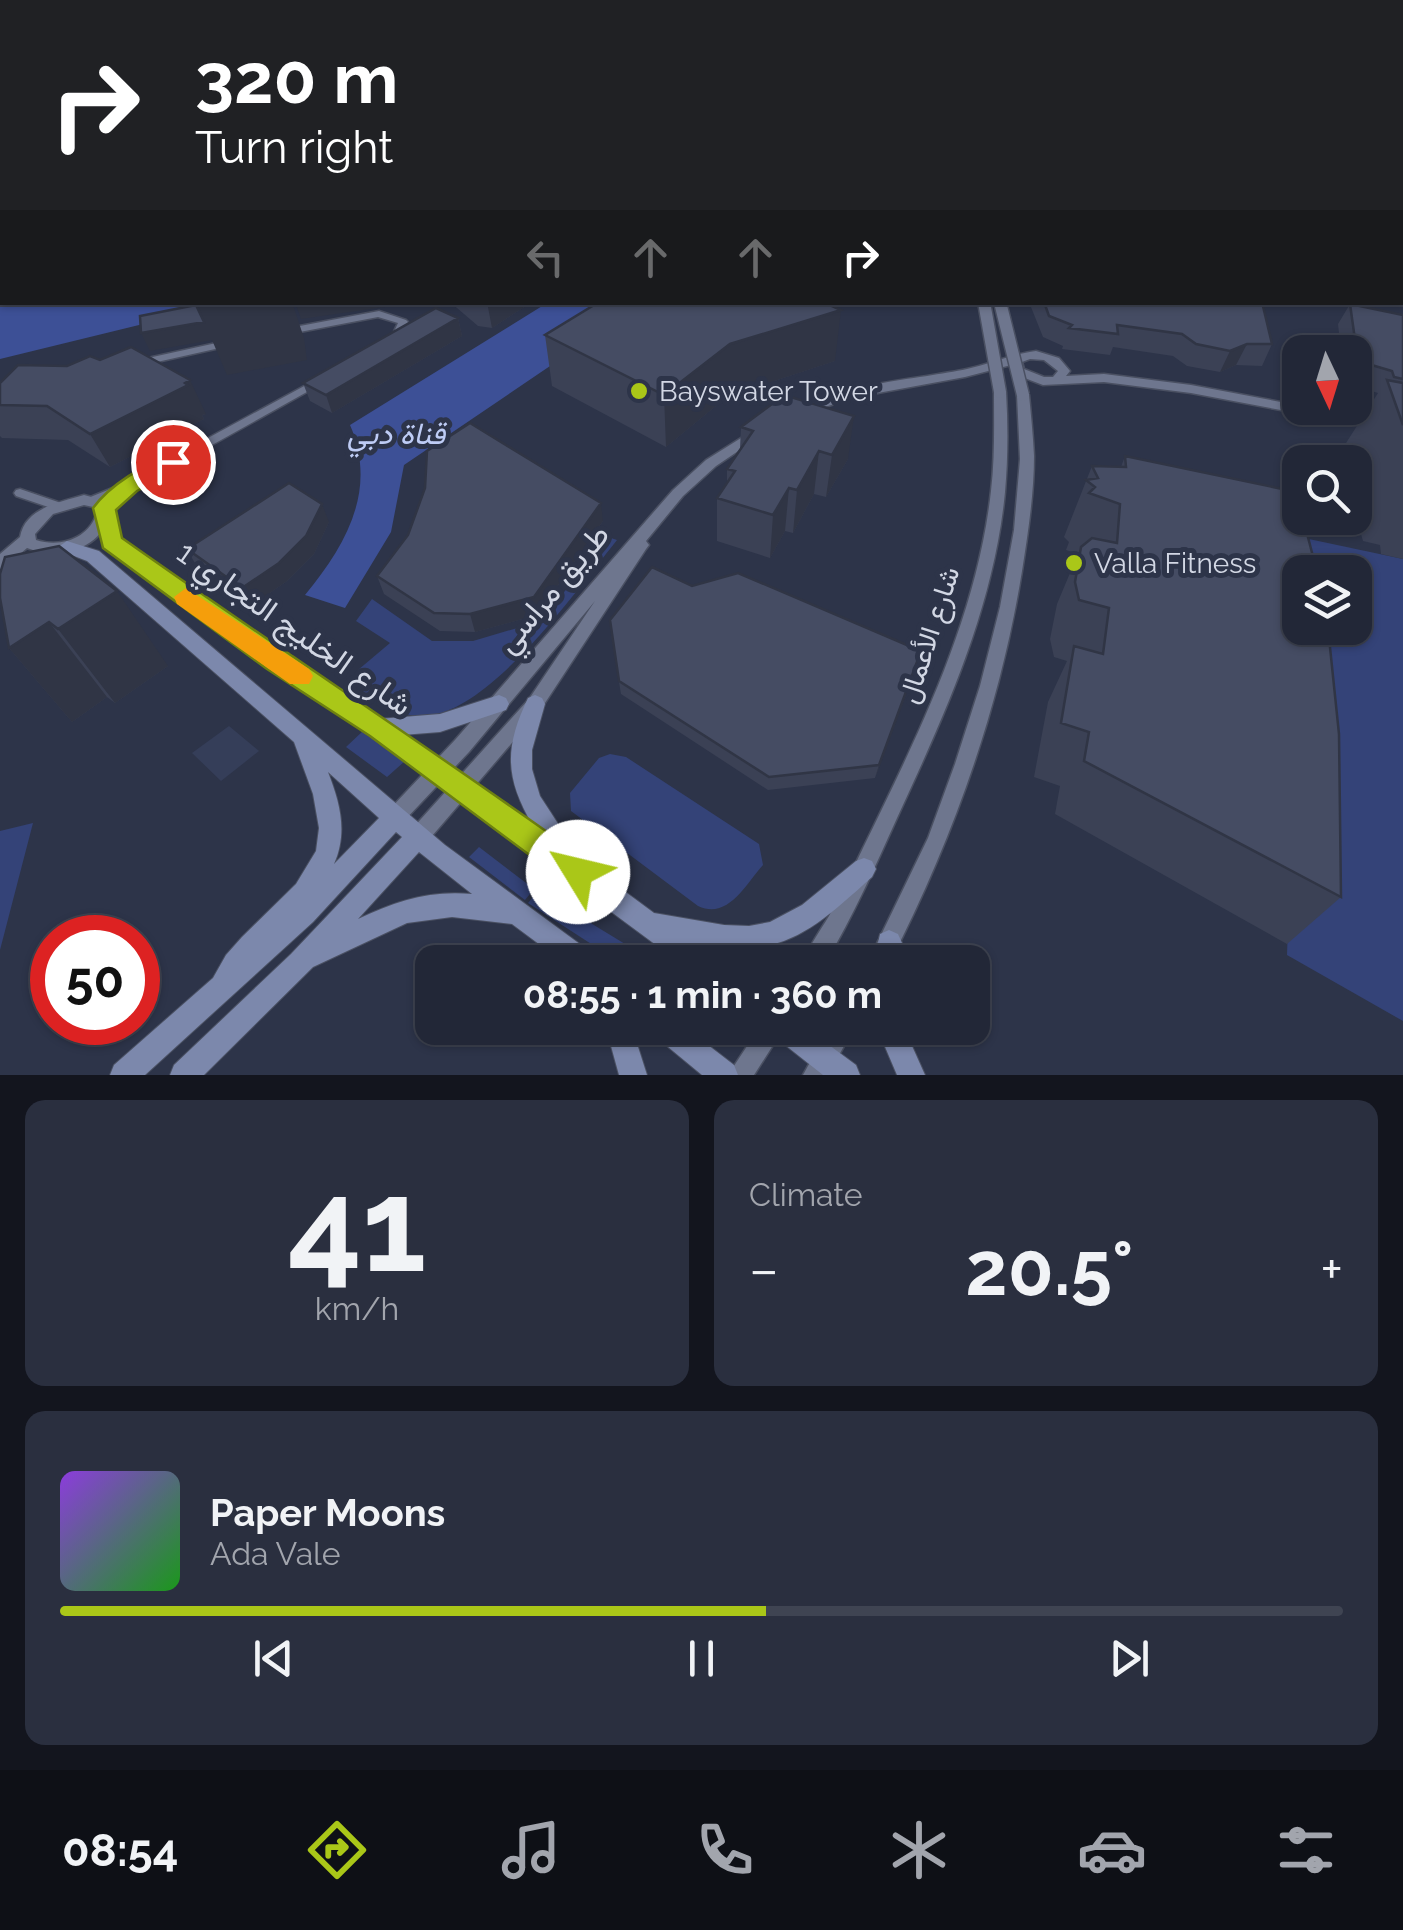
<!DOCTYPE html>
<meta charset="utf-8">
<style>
:root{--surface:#222737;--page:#2a2f3f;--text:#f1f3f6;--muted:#a2a5ad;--line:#3f4452;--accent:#aac718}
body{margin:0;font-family:Raleway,Vazirmatn,sans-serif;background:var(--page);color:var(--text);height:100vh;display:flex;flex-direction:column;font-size:38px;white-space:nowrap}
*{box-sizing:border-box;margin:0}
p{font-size:32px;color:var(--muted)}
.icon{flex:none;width:55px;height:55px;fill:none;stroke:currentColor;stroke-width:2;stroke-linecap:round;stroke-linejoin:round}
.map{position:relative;height:1075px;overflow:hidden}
.panel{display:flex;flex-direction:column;gap:25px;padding:25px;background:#13151e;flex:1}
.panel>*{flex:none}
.banner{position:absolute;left:0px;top:0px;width:1405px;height:305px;box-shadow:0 2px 8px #0004,0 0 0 2px var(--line);background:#202124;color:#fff;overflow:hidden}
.needle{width:65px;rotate:176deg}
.fabs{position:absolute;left:1282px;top:335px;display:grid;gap:20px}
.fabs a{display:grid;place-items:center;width:90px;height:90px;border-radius:20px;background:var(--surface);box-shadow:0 2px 8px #0004,0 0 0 2px var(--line);font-size:50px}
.speed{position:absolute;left:30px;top:915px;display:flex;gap:20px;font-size:50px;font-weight:700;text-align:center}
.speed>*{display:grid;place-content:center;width:130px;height:130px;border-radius:50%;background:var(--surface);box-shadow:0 2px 8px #0004,0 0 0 2px var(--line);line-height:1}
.speed .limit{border:15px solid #d22;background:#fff;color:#111}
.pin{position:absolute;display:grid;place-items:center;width:85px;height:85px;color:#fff;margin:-42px;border:5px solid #fff;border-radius:50%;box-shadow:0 2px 10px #0007}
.me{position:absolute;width:110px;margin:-55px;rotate:306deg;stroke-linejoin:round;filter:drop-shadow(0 0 8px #0008)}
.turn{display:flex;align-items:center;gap:35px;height:210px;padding:0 30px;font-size:45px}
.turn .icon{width:130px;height:130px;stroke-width:2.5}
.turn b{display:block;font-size:70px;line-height:85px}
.lanes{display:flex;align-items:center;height:95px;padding:0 30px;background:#0003;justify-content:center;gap:50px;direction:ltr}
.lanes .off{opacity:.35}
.big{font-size:75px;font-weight:700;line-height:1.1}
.panel .card{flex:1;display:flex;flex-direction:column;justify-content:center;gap:15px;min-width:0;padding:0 35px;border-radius:20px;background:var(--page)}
.panel .dial{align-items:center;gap:0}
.dial b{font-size:130px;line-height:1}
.song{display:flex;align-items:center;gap:30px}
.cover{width:120px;height:120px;border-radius:15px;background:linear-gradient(135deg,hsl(270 70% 55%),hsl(120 70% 35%))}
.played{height:10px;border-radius:5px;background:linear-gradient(90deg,var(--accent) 55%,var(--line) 55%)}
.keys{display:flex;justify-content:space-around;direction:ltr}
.heat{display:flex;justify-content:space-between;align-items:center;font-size:55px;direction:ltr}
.panel .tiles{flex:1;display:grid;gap:25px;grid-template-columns:1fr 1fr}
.card:last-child{grid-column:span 2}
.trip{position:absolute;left:415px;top:945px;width:575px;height:100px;border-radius:20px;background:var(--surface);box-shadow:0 2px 8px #0004,0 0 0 2px var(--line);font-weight:700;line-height:100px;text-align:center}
.dock{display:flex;height:160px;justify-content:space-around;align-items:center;background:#0e1016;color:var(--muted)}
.dock .icon{width:70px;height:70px}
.dock .selected{color:var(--accent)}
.dock b{font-size:45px;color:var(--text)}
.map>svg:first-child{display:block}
.built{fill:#353e59}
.green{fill:#344378;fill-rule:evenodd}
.water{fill:#3d5096}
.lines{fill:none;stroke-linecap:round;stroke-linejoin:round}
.minor-casing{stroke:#4a5062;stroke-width:3}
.tertiary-casing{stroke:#4a5062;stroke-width:3}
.secondary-casing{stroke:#4a5062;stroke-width:2}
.primary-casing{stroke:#4a5062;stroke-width:22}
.minor{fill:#6e768e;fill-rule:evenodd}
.tertiary{fill:#6e768e;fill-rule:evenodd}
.secondary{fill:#7c88ac;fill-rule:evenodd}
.primary{stroke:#8b9bca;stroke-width:20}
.tertiary-bridge-casing{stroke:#4a5062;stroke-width:15;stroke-linecap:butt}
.tertiary-bridge{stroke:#6e768e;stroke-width:12}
.wall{fill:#3b4155}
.shaded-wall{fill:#303545}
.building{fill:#454c63;stroke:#303545;stroke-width:2.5}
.route{fill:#aac718;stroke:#6e8110;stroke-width:2.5}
.slow{fill:#f59e0b}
.poi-dot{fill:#aac718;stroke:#2d3449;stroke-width:4}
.labels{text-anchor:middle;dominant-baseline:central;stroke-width:10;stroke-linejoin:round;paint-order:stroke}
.poi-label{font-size:28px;fill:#d2d7e4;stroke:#2d3449;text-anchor:start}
.street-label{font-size:28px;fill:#d2d7e4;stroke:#2d3449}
.water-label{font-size:30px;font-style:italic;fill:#beccf5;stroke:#2d3449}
.near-street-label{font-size:32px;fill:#d2d7e4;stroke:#2d3449}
</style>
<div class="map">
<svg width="1403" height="1075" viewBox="0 0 1403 1075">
<rect width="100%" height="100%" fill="#2d3449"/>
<path class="built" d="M229 726 259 751 221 781 192 753Z"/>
<path class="green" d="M1257 528 1403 559V1021L1287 955 1291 837ZM1300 572H1355V628H1300Z
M608 537 617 540C577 590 495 705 432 715 407 719 386 709 365 697L358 670 390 643 356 621 372 599 432 641H473L541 621Z
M364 730 405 761 387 777 346 747Z
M610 754 626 757 759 844 763 865C745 885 728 920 698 906L571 811 570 793 599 758Z
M33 823 0 950V831Z
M479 847 534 889 525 900 469 857Z
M538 891 630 947 619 962 528 903Z"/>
<path class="water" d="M0 182 2 302 229 303 0 359Z
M547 303H643L404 465 391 532 345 608 305 595C346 545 378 490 350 425Z"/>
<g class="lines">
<defs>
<path id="minor" d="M379 311 406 320 408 322 400 338 397 339 392 336 398 323 378 317 284 335 279 332 284 329Z
M230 340 233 341V345L148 364 143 361 148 358Z
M319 378 324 381 323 383 133 489 92 505 86 501 88 498 125 483Z
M20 489 61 503 63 506 57 510 16 496 14 493 16 490Z"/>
<path id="tertiary" d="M1402 201H1403V207H1402Z
M1402 222H1403V228H1402Z
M1036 351 1059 358 1070 371 1066 376 1104 374 1191 385 1403 425V433L1191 393 1104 382 1043 385 1014 374 1011 365 965 377 856 397 800 415 794 411C830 385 921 379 967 369 990 364 1012 354 1036 351ZM1030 359 1044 360 1058 371 1053 377H1044L1024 369 1022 362Z
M1000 388 1006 392C1008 425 1008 458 1005 492 994 607 945 714 897 818 875 867 853 916 826 962H803C809 946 820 931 829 916 841 894 852 871 863 848 918 735 977 618 991 491 995 458 994 425 994 392Z
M1023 391 1029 395C1031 415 1033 436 1034 456 1034 494 1028 533 1022 571 1000 707 953 839 890 962H868L928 838 955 764 980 686 1000 607 1014 530 1020 459 1017 395Z
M757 428 762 429 764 432 762 435 716 466 683 496 646 541 649 545 646 549 541 709 426 843 419 845 412 843 409 836 412 829 529 699 595 601 469 752 403 822 396 825 389 822 386 816 389 810 455 740 673 490 706 460Z
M84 495 103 500 112 511C102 548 61 562 27 548L5 567 0 569V554L20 537C25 508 60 502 84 495ZM84 505 93 507 97 512C90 538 61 548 36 540L35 534 53 514Z
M759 1028H784L754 1075H728Z
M829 1028H854L828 1075H803Z"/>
<path id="secondary" d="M1402 215H1403V221H1402Z
M104 515 110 517 124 544 378 719 440 714 499 695 506 698 509 704 506 710 440 732 402 735 533 826C505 778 504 748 528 698L535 695 542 698 545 704 532 750V769L540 796 581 859 654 913 724 925 749 926 770 922 802 905 856 861 864 858 872 861 876 869 872 877C813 930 783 959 699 946L708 953 712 962H679L475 811 111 552 95 521Z
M67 541 99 551 445 845 592 953 596 962H563L512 924 452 917 407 923 313 967 204 1075H170L174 1065 291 954 402 837 396 832 313 922 145 1075H110L114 1065 213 978 226 955 242 937 296 884 316 851 319 828 313 794 294 742 87 561 61 551 58 547ZM328 772 379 818 334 864C348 832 340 803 328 772ZM419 852 472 894C430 890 396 901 358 919Z
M889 930 898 934 902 943 900 962H874L880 934Z
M606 1028H632L647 1075H619Z
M652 1028H686L734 1065 738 1075H702L656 1037Z
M771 1028H806L856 1065 860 1075H823L775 1037Z
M877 1028H904L925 1075H897Z"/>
<path id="primary" d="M150 2 171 0
M178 2 200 0"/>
</defs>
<use href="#minor" class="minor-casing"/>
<use href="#tertiary" class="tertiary-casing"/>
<use href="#secondary" class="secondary-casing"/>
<use href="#primary" class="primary-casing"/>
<use href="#minor" class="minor"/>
<use href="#tertiary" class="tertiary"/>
<use href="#secondary" class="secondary"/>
<use href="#primary" class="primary"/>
<defs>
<path id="tertiary-bridge" d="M984 302 1000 392
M1000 302 1023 395"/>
</defs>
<use href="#tertiary-bridge" class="tertiary-bridge-casing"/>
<use href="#tertiary-bridge" class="tertiary-bridge"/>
</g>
<path class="wall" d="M450 302H532L492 328 478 326Z
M1029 302H1262L1272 344 1262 366 1236 365 1220 372 1187 366 1173 356 1113 347 1110 355 1062 349 1063 346 1043 337Z
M1350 304 1403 315V559L1381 554 1380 545 1363 541 1355 513V462H1342L1339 454 1378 393 1355 386V352H1341L1338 324Z
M458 318 462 336 332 413 310 401 303 383Z
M545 335 835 361 728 396 666 447 552 386Z
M0 383 206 414 202 415 204 419 110 467 68 440 2 438 0 436Z
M741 427 848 459 826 497 814 494 793 533 785 531 770 558 717 541V498L727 484V469L740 449Z
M1125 456 1341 897 1287 944 1055 814 1060 786 1034 777 1048 702 1067 661 1054 657 1050 639 1057 604 1078 554 1066 550 1069 542 1064 537 1092 466 1121 467Z
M603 521 537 615 475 632 440 631 384 594 377 576Z
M329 522 314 554 287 581 251 606 197 567 187 549Z
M692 586 917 665 875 778 768 790 621 694 611 634Z
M0 598 168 666 115 703 107 697 72 722 9 648Z"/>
<path class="shaded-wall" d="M130 0H155L156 2H127Z
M255 0H281V2H256Z
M0 6H2V57L0 53Z
M0 158H2V174H0Z
M200 302H292L304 338 307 360 227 375 212 340 150 351 141 333 204 322 196 303Z
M295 302H412V303L301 319Z
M487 302H532L492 328Z
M841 310 835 361 728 396 666 447 664 395 730 344Z
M458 318 462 336 332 413 326 395Z
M1247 344 1236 365 1220 372 1230 351Z
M190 380 206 414 202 415 204 419 110 467 90 434Z
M854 416 848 459 826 497 832 455Z
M819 451 814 494 793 533 797 490Z
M789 488 785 531 770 558 773 515Z
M601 503 603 521 537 615 475 632 470 614Z
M322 504 329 522 314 554 287 581 251 606 242 588Z
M117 591 168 666 115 703 58 629Z
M49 622 107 697 72 722 9 648Z
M921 651 917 665 875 778 879 765Z"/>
<path class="building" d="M0 0H15L21 1 2 2V6H0Z
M82 0H130L127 2H78Z
M2 133V158H0V134Z
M599 302H823L841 310 730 344 664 395 545 335Z
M1044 302H1262L1272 344H1247L1230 351 1196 344 1182 334 1117 325 1118 334 1069 328 1072 325 1049 316Z
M1350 304 1403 315V379L1394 377 1392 371 1358 361Z
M196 305 204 322 141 333 140 316Z
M436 308 458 318 326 395 303 383Z
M131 347 190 380 185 383 188 385 90 434 47 406 0 405V383L18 365 67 366 90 356 100 360Z
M1387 380 1403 383V425Z
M784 395 854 416 832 455 819 451 797 490 789 488 773 515 717 498 735 471 727 469 753 431 741 427Z
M470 423 601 503 534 597 470 614 434 613 377 576 408 535 425 488 427 451Z
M1125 456 1297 492 1300 504V518H1303L1317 572H1300V628H1328L1339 734 1341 897 1084 761 1089 732 1061 723 1074 646 1103 654 1109 608 1079 600 1075 582 1081 547 1092 538 1117 543 1120 504 1089 493 1095 487 1086 480 1098 478 1092 466 1126 467Z
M289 483 322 504 306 536 279 563 242 588 187 549Z
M59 546 117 591 58 629 49 622 9 648 0 598V574L5 557Z
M652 567 692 586 738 573 921 651 879 765 769 777 619 681 610 620Z"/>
<path class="route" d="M173 455 184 462 181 467 137 491 116 510 122 538C277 648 435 751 588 861L593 872 588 883 578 887 567 883 370 736 267 669 103 548 93 508C110 485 145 463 173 455Z"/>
<path class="slow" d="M186 588 309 669 313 676 309 684H290L177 604 174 597Z"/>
<g class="poi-dot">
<circle cx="639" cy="391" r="10"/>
<circle cx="1074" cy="563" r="10"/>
</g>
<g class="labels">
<g class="poi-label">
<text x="659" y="391">Bayswater Tower</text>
<text x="1094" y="563">Valla Fitness</text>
</g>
<g class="street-label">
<text transform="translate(929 635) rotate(-72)">شارع الأعمال</text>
</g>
<g class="water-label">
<text x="396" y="433">قناة دبي</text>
</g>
<g class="near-street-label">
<text transform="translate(552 588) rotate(-50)">طريق مراسي</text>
<text transform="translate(295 628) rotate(35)">شارع الخليج التجاري 1</text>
</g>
</g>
</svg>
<div class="fabs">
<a><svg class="needle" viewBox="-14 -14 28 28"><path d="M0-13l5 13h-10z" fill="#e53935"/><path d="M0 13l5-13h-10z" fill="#a2a5ad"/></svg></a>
<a><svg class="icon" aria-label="search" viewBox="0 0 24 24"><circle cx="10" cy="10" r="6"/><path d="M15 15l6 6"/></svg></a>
<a><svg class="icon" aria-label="layers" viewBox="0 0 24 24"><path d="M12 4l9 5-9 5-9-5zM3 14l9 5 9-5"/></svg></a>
</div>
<div class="speed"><div class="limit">50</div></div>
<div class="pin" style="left:173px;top:462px;background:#d93025"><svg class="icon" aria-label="arrive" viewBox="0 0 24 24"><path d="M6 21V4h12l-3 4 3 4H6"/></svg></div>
<svg class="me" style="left:578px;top:872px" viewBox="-20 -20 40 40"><circle r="19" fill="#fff"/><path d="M0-13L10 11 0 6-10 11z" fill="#aac718"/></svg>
<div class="trip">08:55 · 1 min · 360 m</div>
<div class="banner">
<div class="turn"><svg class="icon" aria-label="right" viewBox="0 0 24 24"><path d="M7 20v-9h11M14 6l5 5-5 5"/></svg><div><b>320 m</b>Turn right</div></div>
<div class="lanes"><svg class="icon off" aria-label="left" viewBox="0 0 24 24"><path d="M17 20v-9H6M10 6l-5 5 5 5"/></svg><svg class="icon off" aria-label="ahead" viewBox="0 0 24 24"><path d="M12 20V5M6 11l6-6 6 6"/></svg><svg class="icon off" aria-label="ahead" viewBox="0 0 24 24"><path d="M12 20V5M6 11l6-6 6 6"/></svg><svg class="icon" aria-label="right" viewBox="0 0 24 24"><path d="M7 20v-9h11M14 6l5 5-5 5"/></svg></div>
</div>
</div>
<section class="panel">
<div class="tiles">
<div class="card dial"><b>41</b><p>km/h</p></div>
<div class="card"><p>Climate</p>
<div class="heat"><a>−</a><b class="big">20.5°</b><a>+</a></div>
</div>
<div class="card">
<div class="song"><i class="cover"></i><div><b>Paper Moons</b><p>Ada Vale</p></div></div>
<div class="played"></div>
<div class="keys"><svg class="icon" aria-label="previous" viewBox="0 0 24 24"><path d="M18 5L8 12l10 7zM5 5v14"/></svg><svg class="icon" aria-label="pause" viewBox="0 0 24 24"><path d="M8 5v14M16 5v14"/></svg><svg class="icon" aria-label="next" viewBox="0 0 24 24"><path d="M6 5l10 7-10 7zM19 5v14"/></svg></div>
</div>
</div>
</section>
<nav class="dock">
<b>08:54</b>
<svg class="icon selected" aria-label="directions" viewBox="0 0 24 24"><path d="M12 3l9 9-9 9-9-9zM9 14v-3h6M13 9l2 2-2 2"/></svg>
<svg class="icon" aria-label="music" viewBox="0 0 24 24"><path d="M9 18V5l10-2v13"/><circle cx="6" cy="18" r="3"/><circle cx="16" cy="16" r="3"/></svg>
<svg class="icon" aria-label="phone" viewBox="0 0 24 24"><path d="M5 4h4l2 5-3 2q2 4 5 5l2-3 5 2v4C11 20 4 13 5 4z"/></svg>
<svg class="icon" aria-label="climate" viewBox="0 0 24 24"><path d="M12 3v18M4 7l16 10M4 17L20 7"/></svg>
<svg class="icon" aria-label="car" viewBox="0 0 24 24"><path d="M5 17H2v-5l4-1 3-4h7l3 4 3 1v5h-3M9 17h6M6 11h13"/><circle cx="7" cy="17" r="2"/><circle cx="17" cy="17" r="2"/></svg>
<svg class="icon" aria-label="filters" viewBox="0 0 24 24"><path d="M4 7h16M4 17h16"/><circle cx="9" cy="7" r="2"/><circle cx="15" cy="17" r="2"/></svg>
</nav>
